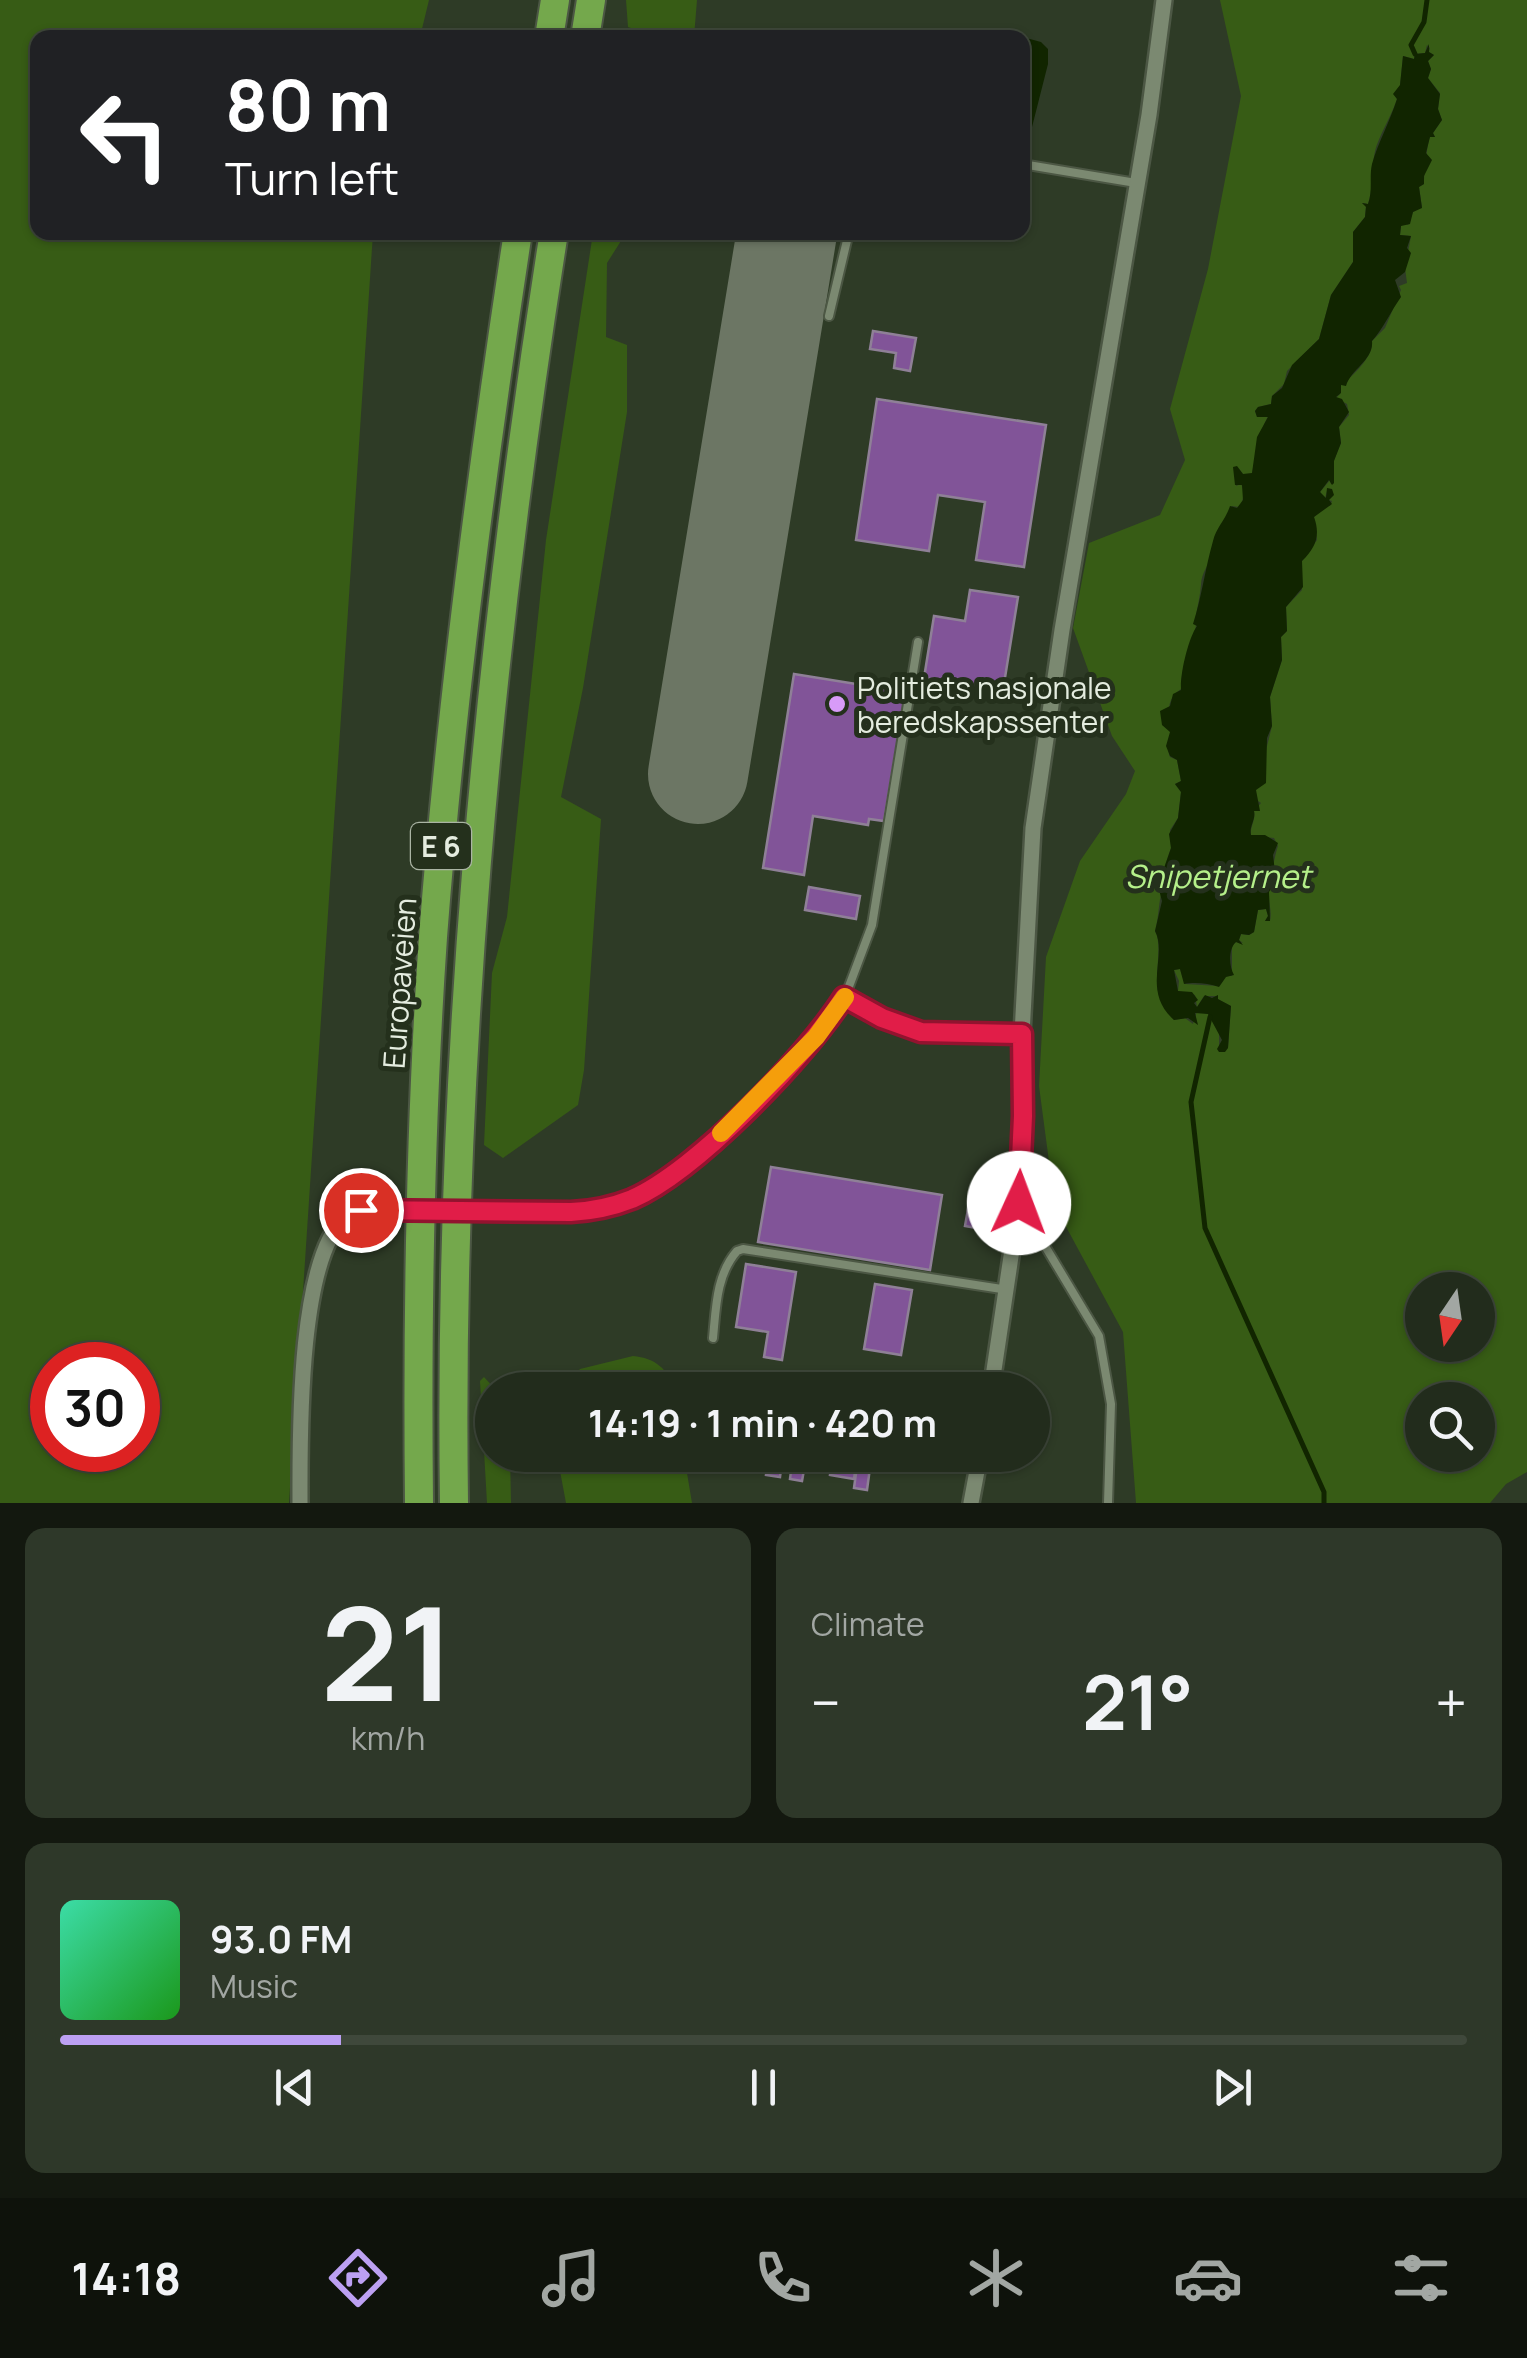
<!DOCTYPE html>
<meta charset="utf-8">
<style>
:root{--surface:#222c1c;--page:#2e3829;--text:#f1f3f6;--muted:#a2a7a3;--line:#3f483b;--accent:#bca0f2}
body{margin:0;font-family:Manrope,sans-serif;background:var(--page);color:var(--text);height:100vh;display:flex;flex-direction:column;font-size:38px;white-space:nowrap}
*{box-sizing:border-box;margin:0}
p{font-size:32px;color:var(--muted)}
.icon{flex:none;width:55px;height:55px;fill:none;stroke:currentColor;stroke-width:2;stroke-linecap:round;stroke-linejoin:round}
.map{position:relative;height:1503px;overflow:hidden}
.sheet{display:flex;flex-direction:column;gap:25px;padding:25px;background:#13180f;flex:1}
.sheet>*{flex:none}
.hud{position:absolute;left:30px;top:30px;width:1000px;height:210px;border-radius:20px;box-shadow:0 2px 8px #0004,0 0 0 2px var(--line);background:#202124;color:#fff;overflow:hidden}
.needle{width:65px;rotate:193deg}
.fabs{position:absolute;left:1405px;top:1272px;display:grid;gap:20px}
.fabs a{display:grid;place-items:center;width:90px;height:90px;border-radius:50%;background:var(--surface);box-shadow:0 2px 8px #0004,0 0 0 2px var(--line);font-size:50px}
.speed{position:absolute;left:30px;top:1342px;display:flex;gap:20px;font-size:50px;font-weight:700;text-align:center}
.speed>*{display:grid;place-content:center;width:130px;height:130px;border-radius:50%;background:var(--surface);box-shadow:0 2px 8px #0004,0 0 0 2px var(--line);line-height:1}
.speed .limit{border:15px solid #d22;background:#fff;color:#111}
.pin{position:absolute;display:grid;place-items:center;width:85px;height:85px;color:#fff;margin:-42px;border:5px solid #fff;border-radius:50%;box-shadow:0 2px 10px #0007}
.me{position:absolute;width:110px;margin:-55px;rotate:2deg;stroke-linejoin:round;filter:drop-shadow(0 0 8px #0008)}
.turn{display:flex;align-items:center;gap:35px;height:210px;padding:0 30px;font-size:45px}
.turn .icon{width:130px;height:130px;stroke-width:2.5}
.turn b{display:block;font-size:70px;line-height:85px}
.big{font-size:75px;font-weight:700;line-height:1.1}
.sheet .tile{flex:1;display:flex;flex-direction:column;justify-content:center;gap:15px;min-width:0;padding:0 35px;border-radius:20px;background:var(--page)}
.sheet .dial{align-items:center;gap:0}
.dial b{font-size:130px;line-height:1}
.song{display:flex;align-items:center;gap:30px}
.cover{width:120px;height:120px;border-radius:15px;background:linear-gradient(135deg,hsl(160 70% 55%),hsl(120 70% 35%))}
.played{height:10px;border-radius:5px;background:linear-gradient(90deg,var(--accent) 20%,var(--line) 20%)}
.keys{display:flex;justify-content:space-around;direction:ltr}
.heat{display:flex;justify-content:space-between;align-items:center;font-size:55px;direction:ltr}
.sheet .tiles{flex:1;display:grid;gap:25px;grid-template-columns:1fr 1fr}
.tile:last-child{grid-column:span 2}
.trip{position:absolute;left:475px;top:1372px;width:575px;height:100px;border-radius:50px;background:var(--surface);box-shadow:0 2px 8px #0004,0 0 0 2px var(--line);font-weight:700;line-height:100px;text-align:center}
.tabs{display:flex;height:160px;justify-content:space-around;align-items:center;background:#0e120b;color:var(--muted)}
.tabs .icon{width:70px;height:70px}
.tabs .active{color:var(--accent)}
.tabs b{font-size:45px;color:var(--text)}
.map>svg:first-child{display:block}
.green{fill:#375c15;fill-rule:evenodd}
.water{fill:#112500}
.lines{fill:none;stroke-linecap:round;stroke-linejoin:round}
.stream{stroke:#112500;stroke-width:5}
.runway{stroke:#6c7664;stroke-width:100}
.building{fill:#815498;stroke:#8f8097;stroke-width:2.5}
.service-casing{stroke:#4c5744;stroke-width:12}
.minor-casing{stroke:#4c5744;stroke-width:20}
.motorway-casing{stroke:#4c5744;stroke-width:32}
.service{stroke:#7b8971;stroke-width:8}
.minor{stroke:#7b8971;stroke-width:15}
.motorway{stroke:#74a84c;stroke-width:28}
.minor-bridge-casing{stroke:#4c5744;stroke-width:20;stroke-linecap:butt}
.minor-bridge{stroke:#7b8971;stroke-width:15}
.route-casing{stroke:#92132f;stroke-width:25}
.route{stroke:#e11d48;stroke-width:18}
.slow{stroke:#f59e0b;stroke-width:18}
.poi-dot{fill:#d89bf8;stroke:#24301c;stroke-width:4}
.labels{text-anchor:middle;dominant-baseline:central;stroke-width:10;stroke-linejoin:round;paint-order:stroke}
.shield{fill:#24301c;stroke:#aab4a4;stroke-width:2.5}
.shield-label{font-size:28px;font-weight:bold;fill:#e4ecdf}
.poi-label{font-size:30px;fill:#e4ecdf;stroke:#24301c;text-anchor:start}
.street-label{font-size:30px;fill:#e4ecdf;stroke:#24301c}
.water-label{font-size:32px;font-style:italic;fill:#b5f08a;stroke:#24301c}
</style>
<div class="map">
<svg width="1527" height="1503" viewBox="0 0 1527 1503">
<rect width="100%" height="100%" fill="#2e3b26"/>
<path class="green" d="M0 0H429L420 37 38 38V232L373 233 289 1503H0ZM52 1365H138V1450H52Z
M626 0H697L694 37H656L628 27Z
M1220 0H1527V1472L1506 1484 1490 1503H1136L1123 1332 1064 1223 1053 1192 1039 1086 1046 957 1080 861 1126 794 1135 771 1112 736 1073 628 1089 543 1160 515 1185 460 1170 409 1208 269 1241 96ZM1427 45 1430 48 1429 52 1434 55 1428 61 1431 69 1428 78 1440 93 1438 109 1442 120 1433 133 1435 137H1430C1427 143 1424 176 1424 184L1419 187 1422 207 1413 212 1408 225 1405 223 1401 226 1400 235 1411 236 1405 268 1407 283 1399 286 1401 290 1385 328 1372 341C1373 357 1354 375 1341 385L1340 394 1336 398 1347 404 1349 415 1339 427 1341 443 1334 460V483L1331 484 1330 480 1320 492 1325 498 1328 488 1329 500 1332 501 1330 506 1327 505 1314 517 1317 540 1302 561V590L1286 607 1287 631 1281 637 1282 660 1270 697 1272 726 1256 790 1255 799 1261 803 1254 811C1256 820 1250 826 1251 835L1274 838 1278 846C1276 850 1268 890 1269 896 1269 905 1272 912 1270 921H1265L1268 916 1266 909 1258 910 1254 932 1249 935 1241 934 1239 940 1243 943 1236 942 1232 945V976H1226L1219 986 1185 984 1180 969 1174 970 1179 981 1178 991 1195 995 1197 1007 1204 996H1218L1217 999 1231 1006 1228 1048 1219 1052V1030L1208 1014 1197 1011 1193 1024 1185 1018 1174 1020C1169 1011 1161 1001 1158 991 1154 975 1163 945 1155 931 1160 913 1158 894 1166 880L1163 871 1171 848 1170 830 1178 818 1181 792 1175 784 1181 781 1177 760 1170 757C1166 747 1171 743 1170 732 1169 712 1165 700 1181 689 1182 663 1188 653 1195 630 1197 625 1195 620 1196 615 1198 604 1200 596 1201 585 1201 573 1209 565 1211 556 1216 534 1221 525 1232 506L1239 507C1244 501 1245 491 1241 484L1236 486 1239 469 1243 474H1252C1256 453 1258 436 1268 416L1257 417 1255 411 1258 407 1271 404 1272 396 1284 384 1287 371 1319 339 1331 295 1353 262V232L1365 217 1366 206 1362 203 1368 204C1375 184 1370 160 1378 142 1384 127 1392 114 1397 99L1394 94 1400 86 1403 56 1414 59 1415 54 1425 53ZM1422 1290H1478V1345H1422ZM1422 1400H1478V1455H1422Z
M593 233H626L607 263 606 337 627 345V412L583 688 561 797 601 819 584 1070 578 1105 503 1158 484 1145 492 973 507 917 546 540Z
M633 1356C655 1358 669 1369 673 1390H561L580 1369Z
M484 1377 496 1390H492V1455H510L511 1503H487L480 1381Z
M557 1455H684L692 1503H566Z"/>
<path class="water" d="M1015 35 1041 42 1048 49V64L1032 127 1023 133 1022 38 1011 37Z
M1429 44V52L1434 55 1428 61 1431 69 1428 78 1440 94 1438 109 1442 120 1433 133 1435 137H1430L1426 153 1432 160 1424 176V184L1419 187 1422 208 1413 212 1410 224 1401 226 1400 235 1411 236 1407 248 1411 253 1405 272 1395 280 1401 297C1391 311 1383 329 1372 341 1374 360 1351 369 1346 386L1341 385V393L1336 397 1342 399 1349 412 1339 427 1341 443 1334 461V483L1332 485 1329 480 1320 492 1326 498 1327 488 1332 489 1334 495 1329 500 1332 504 1314 517C1321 536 1315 548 1302 561L1303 587 1286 607 1287 631 1281 637 1282 660 1270 697 1272 726 1267 738 1266 783 1256 790 1260 811H1254C1256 820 1249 826 1251 835H1265L1278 843 1273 855 1276 880 1269 892 1270 921H1265L1268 916 1266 909 1258 910 1254 932 1249 935 1241 934 1239 940 1243 945 1236 942C1228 949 1229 967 1234 975L1226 977 1219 987C1208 983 1194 982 1184 984L1180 969 1174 970 1178 991 1192 992 1198 1000 1194 1003 1197 1007 1205 995 1212 998 1218 995V999L1231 1006 1228 1048 1225 1052H1219L1217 1049 1222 1040 1208 1014 1195 1013 1198 1025 1188 1018 1174 1020C1141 991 1168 956 1155 931L1162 901 1158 886 1166 880 1163 871 1171 848 1169 834 1178 818 1181 792 1175 784 1181 781 1177 760 1170 756 1166 746 1170 732 1162 725 1160 711 1170 706 1173 694 1181 690C1180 672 1189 637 1197 626L1193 624C1202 596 1205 569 1213 541 1216 528 1226 519 1230 506L1237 508 1243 500 1242 485H1235L1233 467 1237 466 1243 474 1252 473 1257 437 1268 417H1257L1255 411 1258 407 1271 404 1272 396 1282 388 1292 365 1319 339 1331 295 1353 262V232L1365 217 1366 207 1362 203 1368 204C1373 190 1369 177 1372 164 1378 143 1390 121 1397 99L1393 94 1400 85 1403 56 1414 59 1415 54 1425 53Z"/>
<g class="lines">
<path class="stream" d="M1415 54 1411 45 1424 22 1427 0
M1210 1017 1191 1102 1205 1228 1324 1492V1503"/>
<path class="runway" d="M698 774 787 232"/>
</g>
<path class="building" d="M873 331 916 338 910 371 894 368 896 353 870 349Z
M877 399 1046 425 1024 567 976 560 985 502 938 495 929 551 856 540Z
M970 590 1018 597 1003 690 924 678 934 616 965 621Z
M794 674 906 692 884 821 869 819 868 825 813 816 804 875 763 868Z
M809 887 860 896 856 919 805 910Z
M771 1167 942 1195 930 1270 758 1242Z
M970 1198 988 1201 986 1210 996 1211 993 1231 965 1226Z
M746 1264 796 1272 782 1360 764 1357 768 1332 736 1327Z
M875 1284 912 1290 901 1355 864 1349Z
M769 1455H783L780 1477 766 1475Z
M793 1455 816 1458 813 1472 804 1470 802 1481 790 1479Z
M832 1461 856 1465 854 1479 830 1475Z
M857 1466 870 1468 867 1490 854 1488Z"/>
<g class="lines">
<defs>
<path id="service" d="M1022 164 1136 183
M829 316 849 232
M845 997 872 925 918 642
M1021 1206 1099 1336 1111 1404 1108 1503
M713 1338C716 1308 716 1275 737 1251L743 1249 1008 1290"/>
<path id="minor" d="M507 1213C542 1213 580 1216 614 1206 685 1183 804 1060 845 997L882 1018 921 1032 1022 1034
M991 1390 1019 1203 1023 1116 1022 1034 1033 828 1062 630 1149 115 1164 0
M300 1503C300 1441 297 1258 346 1217 352 1212 360 1211 368 1209
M971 1503 980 1455"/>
<path id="motorway" d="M549 38 555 0
M585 38 591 0
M419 1503C417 1314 420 1125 433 937 451 701 482 467 518 232
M454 1503C448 1076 487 654 554 232"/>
</defs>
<use href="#service" class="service-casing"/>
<use href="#minor" class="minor-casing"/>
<use href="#motorway" class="motorway-casing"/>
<use href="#service" class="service"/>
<use href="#minor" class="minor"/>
<use href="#motorway" class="motorway"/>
<defs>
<path id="minor-bridge" d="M368 1209 507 1213"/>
</defs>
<use href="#minor-bridge" class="minor-bridge-casing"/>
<use href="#minor-bridge" class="minor-bridge"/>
</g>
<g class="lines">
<defs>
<path id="route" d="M361 1210 571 1212C592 1211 612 1207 632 1199 696 1171 806 1057 844 997L882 1018 921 1032 1022 1034 1023 1116 1019 1203"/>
</defs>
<use href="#route" class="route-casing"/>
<use href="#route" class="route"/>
<path class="slow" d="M721 1133 816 1037 845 997"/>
</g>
<circle class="poi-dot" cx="837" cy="704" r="10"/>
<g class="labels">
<rect class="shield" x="411" y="823" width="60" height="46" rx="8"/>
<g class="shield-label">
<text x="441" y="846">E 6</text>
</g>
<g class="poi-label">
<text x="857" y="687">Politiets nasjonale<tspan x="857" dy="34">beredskapssenter</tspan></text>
</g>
<g class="street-label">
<text transform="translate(399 983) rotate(-86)">Europaveien</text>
</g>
<g class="water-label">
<text x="1218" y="876">Snipetjernet</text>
</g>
</g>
</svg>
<div class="fabs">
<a><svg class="needle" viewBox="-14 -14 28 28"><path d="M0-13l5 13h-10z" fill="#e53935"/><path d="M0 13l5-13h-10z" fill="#a2a7a3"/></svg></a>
<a><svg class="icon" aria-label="search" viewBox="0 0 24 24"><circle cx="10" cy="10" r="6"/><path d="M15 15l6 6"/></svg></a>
</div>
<div class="speed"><div class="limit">30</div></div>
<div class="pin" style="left:361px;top:1210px;background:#d93025"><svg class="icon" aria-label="arrive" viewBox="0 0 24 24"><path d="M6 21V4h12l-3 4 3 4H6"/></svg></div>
<svg class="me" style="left:1019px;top:1203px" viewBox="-20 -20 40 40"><circle r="19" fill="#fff"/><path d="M0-13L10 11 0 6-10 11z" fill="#e11d48"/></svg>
<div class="trip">14:19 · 1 min · 420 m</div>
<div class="hud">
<div class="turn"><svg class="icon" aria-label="left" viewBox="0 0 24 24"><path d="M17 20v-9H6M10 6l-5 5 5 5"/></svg><div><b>80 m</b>Turn left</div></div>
</div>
</div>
<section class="sheet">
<div class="tiles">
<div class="tile dial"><b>21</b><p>km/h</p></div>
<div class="tile"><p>Climate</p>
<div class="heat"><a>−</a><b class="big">21°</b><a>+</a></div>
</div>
<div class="tile">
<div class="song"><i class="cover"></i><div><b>93.0 FM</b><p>Music</p></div></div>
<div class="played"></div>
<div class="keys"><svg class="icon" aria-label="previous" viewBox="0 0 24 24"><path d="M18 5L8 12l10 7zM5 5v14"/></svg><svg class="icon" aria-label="pause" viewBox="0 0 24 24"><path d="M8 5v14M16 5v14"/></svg><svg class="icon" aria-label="next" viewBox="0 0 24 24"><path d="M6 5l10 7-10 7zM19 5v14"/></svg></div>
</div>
</div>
</section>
<nav class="tabs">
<b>14:18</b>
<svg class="icon active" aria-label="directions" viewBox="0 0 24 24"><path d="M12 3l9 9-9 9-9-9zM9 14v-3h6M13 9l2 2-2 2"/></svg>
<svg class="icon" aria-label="music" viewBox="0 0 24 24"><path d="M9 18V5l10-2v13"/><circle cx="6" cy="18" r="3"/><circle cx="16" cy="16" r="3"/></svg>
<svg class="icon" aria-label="phone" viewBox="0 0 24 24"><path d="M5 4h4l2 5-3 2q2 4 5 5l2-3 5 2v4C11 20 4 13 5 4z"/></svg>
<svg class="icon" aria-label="climate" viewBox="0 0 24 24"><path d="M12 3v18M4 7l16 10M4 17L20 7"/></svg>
<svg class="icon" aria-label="car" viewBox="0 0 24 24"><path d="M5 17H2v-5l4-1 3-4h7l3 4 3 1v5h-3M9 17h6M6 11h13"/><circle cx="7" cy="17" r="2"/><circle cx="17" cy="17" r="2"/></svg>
<svg class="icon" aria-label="filters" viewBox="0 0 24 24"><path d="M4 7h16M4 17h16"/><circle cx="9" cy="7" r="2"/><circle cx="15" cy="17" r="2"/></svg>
</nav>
